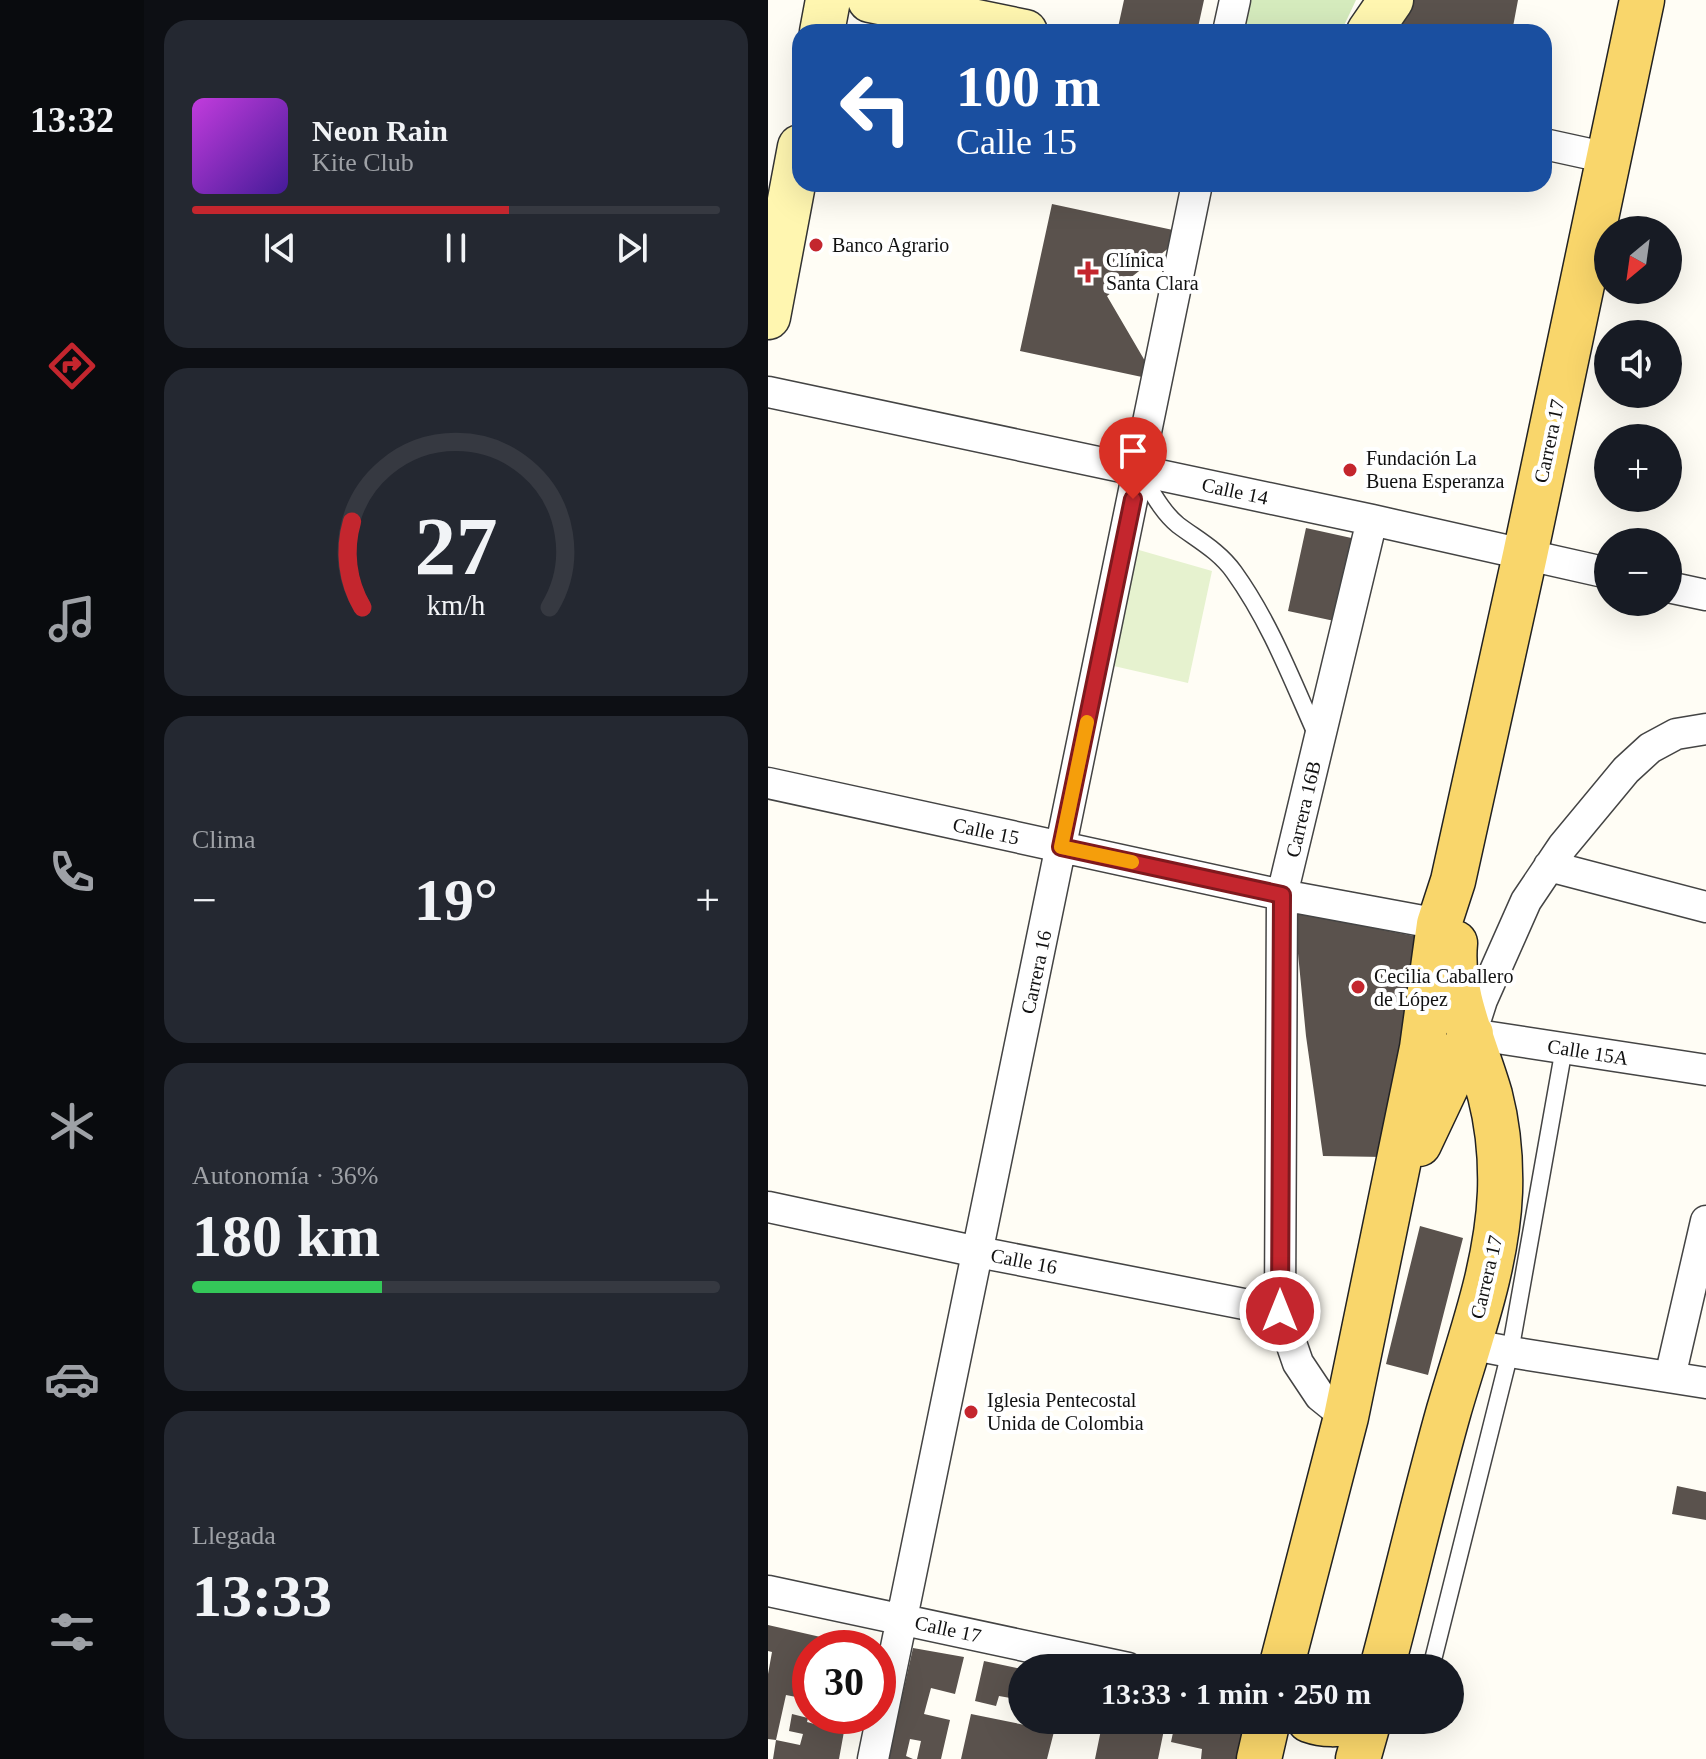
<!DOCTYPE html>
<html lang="es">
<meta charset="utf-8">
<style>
:root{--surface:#171b24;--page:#242831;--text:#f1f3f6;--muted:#9ea1a6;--line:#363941;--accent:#c4262e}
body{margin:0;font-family:Georgia,serif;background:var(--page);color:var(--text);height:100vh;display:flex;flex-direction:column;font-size:30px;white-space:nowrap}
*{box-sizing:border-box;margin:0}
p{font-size:26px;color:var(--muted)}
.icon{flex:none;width:44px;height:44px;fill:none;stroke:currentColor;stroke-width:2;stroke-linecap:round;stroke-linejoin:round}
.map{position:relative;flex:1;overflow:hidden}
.sheet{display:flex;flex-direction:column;gap:20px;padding:20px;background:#0d0f14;width:624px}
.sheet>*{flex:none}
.banner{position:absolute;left:24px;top:24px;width:760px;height:168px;border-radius:24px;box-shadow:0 8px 32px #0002;background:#1a4fa0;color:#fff;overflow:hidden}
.needle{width:52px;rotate:209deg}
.tools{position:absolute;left:826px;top:216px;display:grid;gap:16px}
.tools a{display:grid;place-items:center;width:88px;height:88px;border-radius:50%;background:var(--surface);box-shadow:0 8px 32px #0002;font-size:40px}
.speed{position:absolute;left:24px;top:1630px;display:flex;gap:16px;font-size:40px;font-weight:700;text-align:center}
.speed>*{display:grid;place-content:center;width:104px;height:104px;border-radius:50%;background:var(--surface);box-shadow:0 8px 32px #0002;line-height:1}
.speed .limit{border:12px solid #d22;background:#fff;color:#111}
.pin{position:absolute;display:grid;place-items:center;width:68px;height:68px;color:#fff;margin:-82px -34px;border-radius:50% 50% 50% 0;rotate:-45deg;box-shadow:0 0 8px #0007}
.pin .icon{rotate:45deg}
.me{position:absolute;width:88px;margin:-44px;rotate:0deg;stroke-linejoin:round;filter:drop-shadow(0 0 6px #0008)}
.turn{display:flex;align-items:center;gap:28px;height:168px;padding:0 32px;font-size:36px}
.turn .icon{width:104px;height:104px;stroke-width:2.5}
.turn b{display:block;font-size:56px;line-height:68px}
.big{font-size:60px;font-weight:700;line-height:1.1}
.sheet .tile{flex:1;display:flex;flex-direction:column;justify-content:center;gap:12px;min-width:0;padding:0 28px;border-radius:24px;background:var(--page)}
.sheet .dial{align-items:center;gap:0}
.dial svg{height:208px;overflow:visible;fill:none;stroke:var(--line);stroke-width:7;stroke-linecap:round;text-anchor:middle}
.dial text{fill:var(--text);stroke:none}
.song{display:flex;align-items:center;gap:24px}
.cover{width:96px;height:96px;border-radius:12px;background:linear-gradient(135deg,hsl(290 70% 55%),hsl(260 70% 35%))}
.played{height:8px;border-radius:4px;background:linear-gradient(90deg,var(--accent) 60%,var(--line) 60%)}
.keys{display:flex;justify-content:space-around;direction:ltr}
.heat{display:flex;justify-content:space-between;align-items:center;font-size:44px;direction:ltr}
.charge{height:12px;border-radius:6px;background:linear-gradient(90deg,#34c759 36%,var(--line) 0)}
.trip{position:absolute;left:240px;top:1654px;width:456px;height:80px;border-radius:40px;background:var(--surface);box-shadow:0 8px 32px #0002;font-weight:700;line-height:80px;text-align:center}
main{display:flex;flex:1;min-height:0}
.tab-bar{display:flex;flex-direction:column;width:144px;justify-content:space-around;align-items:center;background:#090b0e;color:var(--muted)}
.tab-bar .icon{width:56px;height:56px}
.tab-bar .current{color:var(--accent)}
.tab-bar b{font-size:36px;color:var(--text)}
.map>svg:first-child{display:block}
.green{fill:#d5ebbd}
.pitch{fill:#e6f2cf}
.building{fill:#5a524d}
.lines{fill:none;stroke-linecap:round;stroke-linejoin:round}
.lane-casing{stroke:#444;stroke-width:19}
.street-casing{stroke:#444;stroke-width:33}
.secondary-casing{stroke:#333;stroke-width:47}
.primary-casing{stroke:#222;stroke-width:47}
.lane{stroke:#fff;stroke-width:16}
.street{stroke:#fff;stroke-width:30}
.secondary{stroke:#fff6b0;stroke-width:44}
.primary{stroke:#f9d66b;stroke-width:44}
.route-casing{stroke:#7f191e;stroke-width:20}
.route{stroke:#c4262e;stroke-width:14}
.slow{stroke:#f59e0b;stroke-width:14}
.poi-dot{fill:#c4262e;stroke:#fff;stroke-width:3}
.labels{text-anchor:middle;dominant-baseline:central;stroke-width:8;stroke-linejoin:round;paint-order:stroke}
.poi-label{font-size:20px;fill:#111;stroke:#fff;text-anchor:start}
.street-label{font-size:20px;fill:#111;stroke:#fff}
</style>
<main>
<nav class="tab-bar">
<b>13:32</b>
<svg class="icon current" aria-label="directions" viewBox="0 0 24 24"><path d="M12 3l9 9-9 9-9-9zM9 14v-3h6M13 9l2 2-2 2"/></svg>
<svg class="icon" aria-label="music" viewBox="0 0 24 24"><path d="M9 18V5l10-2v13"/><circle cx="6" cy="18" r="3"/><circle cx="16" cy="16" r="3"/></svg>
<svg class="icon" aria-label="phone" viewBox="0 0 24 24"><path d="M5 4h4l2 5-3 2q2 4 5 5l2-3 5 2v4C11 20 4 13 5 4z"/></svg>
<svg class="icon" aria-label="climate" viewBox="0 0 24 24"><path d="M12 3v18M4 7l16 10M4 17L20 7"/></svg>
<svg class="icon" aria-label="car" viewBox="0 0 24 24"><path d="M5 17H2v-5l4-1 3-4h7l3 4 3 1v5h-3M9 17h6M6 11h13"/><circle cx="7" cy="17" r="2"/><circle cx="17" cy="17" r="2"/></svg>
<svg class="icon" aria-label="filters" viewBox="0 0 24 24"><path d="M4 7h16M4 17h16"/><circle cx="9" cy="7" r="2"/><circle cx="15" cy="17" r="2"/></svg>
</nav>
<section class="sheet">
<div class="tile">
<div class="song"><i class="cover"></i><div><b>Neon Rain</b><p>Kite Club</p></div></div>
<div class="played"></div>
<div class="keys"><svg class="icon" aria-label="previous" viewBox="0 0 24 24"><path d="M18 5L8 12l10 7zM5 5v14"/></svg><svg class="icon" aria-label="pause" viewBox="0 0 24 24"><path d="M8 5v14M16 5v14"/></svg><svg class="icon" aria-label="next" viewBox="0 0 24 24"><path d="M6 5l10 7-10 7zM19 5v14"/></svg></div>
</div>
<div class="tile dial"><svg viewBox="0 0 100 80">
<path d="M14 69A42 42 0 1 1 86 69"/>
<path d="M14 69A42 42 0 0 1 10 36" stroke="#c4262e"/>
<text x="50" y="56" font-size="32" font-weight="700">27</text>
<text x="50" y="72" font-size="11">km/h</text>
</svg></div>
<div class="tile"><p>Clima</p>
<div class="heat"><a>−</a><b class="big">19°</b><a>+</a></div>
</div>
<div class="tile"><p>Autonomía · 36%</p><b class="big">180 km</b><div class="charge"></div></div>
<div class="tile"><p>Llegada</p><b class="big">13:33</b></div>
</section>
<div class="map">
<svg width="938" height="1759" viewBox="0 0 938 1759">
<rect width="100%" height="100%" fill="#fffdf5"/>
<path class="green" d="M477 0H588L573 32H470Z"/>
<path class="pitch" d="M364 548 444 571 420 683 337 664Z"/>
<path class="building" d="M356 0H436L429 32H349Z
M639 0H750L744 32H618Z
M284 204 405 230 402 247 339 296 377 361 374 377 252 351Z
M538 528 588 539 571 622 520 611Z
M526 912 656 938 616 1157 555 1156 538 1036Z
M652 1226 695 1238 660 1375 618 1364Z
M909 1486 938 1492V1520L904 1514Z
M0 1625 57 1638 56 1642 76 1647 42 1648V1702L36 1700 39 1685 31 1683 28 1697 18 1695 8 1740 0 1739V1674L4 1652 0 1651Z
M145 1648 196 1657 187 1694 163 1688 156 1714 182 1720 173 1759H149L153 1741 142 1739 138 1756 145 1759H120Z
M216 1661 254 1669V1706L247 1705 248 1699 231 1696 228 1706 207 1701Z
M24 1714 40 1718 39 1722 54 1726 56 1716H82L80 1726H77L71 1759H5L8 1740 32 1745 35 1734 21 1731Z
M203 1714 262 1726 264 1720H289L279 1759H193Z
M335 1720H398L390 1759H327Z
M410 1720H482L475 1759H433L434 1749 403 1742 406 1728 418 1730 419 1723Z"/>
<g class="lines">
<defs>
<path id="lane" d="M371 471C383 490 393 511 410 525 430 540 451 551 466 572 502 622 524 680 549 736
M663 1668 742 1352 796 1048"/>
<path id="street" d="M460 32 467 0
M776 144 840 158
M0 392 604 520 840 573
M900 587 938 595
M938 729 908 734 882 748 858 770 795 846 758 901 714 1000 703 1034 938 1070
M0 783 514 895 671 924
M781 866 938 907
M0 1207 210 1252 512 1311
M701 1344 742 1352 938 1383
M902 1377 938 1221
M578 1417 552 1396 530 1363 512 1311 514 895 604 520
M0 1591 360 1668
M105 1759 429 184"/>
<path id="secondary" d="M102 0 257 32
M54 32 60 0
M601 32 623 0
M0 317 32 147"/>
<path id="primary" d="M651 1144 703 1034
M513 1668 578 1417 654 1048 671 924 685 881 757 555 874 0
M614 1668C637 1582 657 1495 681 1410 702 1338 729 1267 732 1192 733 1160 730 1126 722 1095 708 1046 682 995 687 943
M541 1720C555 1725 572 1726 585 1720
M491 1759 500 1720
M590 1759 601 1720"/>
</defs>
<use href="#lane" class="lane-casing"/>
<use href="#street" class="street-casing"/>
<use href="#secondary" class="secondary-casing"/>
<use href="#primary" class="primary-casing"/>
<use href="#lane" class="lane"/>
<use href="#street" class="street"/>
<use href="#secondary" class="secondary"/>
<use href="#primary" class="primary"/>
</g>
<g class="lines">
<defs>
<path id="route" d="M365 499 293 847 514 895 512 1311"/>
</defs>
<use href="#route" class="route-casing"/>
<use href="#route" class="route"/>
<path class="slow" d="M319 722 293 847 364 862"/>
</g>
<g class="poi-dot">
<circle cx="48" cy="245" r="8"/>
<path d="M316 260h8v8h8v8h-8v8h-8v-8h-8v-8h8z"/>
<circle cx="582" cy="470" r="8"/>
<circle cx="590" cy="987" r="8"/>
<circle cx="203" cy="1412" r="8"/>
</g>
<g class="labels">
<g class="poi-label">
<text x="64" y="245">Banco Agrario</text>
<text x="338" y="260">Clínica<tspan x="338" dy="23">Santa Clara</tspan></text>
<text x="598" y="458">Fundación La<tspan x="598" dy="23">Buena Esperanza</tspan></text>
<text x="606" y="976">Cecilia Caballero<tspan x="606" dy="23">de López</tspan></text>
<text x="219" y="1400">Iglesia Pentecostal<tspan x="219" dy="23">Unida de Colombia</tspan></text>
</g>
<g class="street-label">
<text transform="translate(781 441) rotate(-78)">Carrera 17</text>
<text transform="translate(467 491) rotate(12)">Calle 14</text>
<text transform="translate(535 809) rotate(-77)">Carrera 16B</text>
<text transform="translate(218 831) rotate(12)">Calle 15</text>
<text transform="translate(268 972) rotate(-78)">Carrera 16</text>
<text transform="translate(820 1052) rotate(9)">Calle 15A</text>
<text transform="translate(256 1261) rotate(11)">Calle 16</text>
<text transform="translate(718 1277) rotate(-77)">Carrera 17</text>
<text transform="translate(180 1629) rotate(12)">Calle 17</text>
</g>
</g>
</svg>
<div class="tools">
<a><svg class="needle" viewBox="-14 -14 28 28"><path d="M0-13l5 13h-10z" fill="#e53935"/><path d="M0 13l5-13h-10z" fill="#9ea1a6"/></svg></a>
<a><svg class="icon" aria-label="sound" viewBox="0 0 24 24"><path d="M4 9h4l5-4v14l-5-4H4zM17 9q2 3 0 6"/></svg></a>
<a>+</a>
<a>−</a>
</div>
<div class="speed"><div class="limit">30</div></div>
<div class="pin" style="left:365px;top:499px;background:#d93025"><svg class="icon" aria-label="arrive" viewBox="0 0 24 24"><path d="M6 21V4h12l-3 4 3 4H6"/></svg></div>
<svg class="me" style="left:512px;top:1311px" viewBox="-20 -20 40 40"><circle r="17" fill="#c4262e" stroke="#fff" stroke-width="3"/><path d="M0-11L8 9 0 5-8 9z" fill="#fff"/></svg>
<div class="trip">13:33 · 1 min · 250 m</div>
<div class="banner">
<div class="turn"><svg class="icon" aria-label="left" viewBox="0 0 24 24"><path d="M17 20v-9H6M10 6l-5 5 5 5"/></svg><div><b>100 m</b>Calle 15</div></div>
</div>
</div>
</main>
